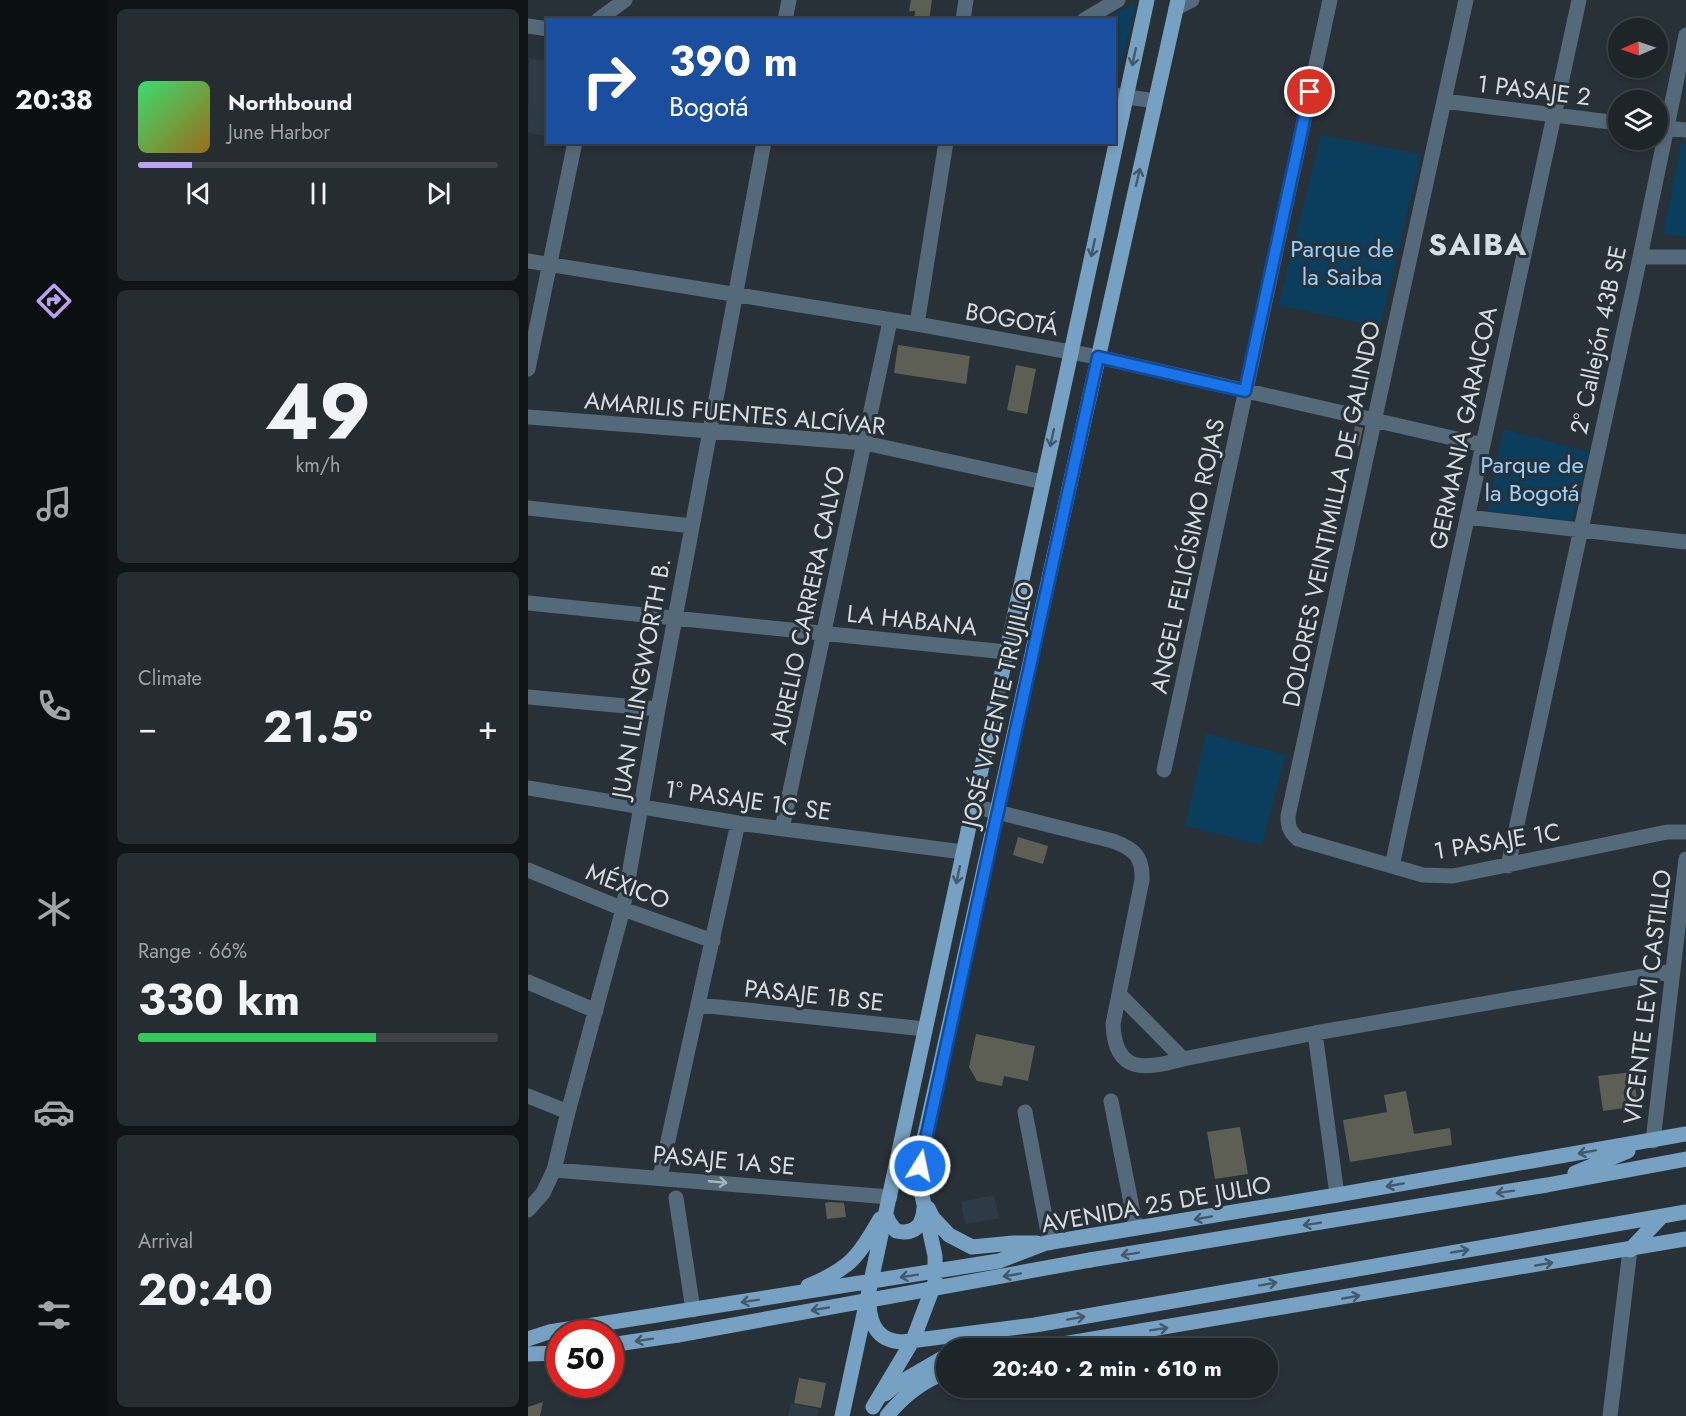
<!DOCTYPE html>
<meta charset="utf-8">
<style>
:root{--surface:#1e2529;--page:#262d31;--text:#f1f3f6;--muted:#a1a5a8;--line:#3c4246;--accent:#bca0f2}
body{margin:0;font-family:Jost,sans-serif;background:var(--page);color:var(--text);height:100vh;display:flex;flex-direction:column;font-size:22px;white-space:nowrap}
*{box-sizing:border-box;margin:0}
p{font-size:20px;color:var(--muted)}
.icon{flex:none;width:33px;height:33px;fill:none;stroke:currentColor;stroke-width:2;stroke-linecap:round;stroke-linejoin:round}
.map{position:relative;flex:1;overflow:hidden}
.details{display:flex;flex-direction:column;gap:9px;padding:9px;background:#101417;width:420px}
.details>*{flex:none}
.guide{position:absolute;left:18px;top:18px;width:570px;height:126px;border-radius:0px;box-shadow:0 3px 9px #0003,0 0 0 2px var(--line);background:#1a4fa0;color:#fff;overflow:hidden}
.needle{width:39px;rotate:268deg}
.fabs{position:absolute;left:1080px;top:18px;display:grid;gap:12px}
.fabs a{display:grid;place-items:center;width:60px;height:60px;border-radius:50%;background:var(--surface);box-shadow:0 3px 9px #0003,0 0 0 2px var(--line);font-size:30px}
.speed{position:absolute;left:18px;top:1320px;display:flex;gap:12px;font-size:30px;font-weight:700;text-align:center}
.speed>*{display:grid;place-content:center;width:78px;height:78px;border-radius:50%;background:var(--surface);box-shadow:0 3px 9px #0003,0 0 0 2px var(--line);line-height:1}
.speed .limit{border:9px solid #d22;background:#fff;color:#111}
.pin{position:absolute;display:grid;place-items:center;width:51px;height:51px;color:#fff;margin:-26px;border:3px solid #fff;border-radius:50%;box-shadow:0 2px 6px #0007}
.me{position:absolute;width:66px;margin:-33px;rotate:10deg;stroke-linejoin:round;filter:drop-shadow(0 0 4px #0008)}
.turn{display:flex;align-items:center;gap:21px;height:126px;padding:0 24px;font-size:27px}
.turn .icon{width:78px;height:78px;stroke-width:2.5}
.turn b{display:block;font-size:42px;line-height:51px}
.big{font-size:45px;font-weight:700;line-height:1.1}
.details .widget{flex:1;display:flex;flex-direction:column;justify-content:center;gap:9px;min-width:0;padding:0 21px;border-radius:9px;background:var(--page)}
.details .dial{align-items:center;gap:0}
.dial b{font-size:78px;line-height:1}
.song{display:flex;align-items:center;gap:18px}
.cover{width:72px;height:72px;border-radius:9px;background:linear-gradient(135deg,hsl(140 70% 55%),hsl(40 70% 35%))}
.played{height:6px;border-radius:3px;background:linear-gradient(90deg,var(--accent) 15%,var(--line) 15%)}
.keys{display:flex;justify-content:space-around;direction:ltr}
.heat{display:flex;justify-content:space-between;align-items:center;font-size:33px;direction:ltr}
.charge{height:9px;border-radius:4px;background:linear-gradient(90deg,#34c759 66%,var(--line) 0)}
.trip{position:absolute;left:408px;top:1338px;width:342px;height:60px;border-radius:30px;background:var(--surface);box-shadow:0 3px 9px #0003,0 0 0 2px var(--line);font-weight:700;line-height:60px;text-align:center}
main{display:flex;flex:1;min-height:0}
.tabs{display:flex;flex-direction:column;width:108px;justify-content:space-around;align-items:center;background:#0c0f10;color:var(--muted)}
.tabs .icon{width:42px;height:42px}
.tabs .on{color:var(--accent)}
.tabs b{font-size:27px;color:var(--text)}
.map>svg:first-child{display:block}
.built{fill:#2d3b46}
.green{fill:#0b3d5d}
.building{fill:#5e5f54}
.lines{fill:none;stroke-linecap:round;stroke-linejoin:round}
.minor{stroke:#546979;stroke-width:15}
.major{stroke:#76a1c2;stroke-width:15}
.major-bridge{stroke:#76a1c2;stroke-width:15}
.oneway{stroke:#435868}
.oneway2{stroke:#a9b4bc}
.route-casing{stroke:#114b97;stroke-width:15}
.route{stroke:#1a73e8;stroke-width:10}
.labels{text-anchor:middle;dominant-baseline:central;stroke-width:6;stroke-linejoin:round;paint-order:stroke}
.street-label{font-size:24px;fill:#d7dce0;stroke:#283137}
.park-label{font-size:24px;fill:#96d0fe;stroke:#283137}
.district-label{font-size:30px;font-weight:bold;letter-spacing:1.5px;fill:#d3dee7;stroke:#283137}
</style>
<main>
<nav class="tabs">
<b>20:38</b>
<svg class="icon on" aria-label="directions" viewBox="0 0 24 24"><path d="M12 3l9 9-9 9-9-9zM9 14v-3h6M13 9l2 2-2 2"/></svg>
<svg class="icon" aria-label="music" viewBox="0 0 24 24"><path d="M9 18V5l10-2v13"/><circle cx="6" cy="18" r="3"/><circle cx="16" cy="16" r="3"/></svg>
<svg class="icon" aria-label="phone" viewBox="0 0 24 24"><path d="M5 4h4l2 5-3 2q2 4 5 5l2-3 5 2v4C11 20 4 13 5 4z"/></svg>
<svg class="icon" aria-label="climate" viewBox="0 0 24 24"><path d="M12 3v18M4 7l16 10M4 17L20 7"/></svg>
<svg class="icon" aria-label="car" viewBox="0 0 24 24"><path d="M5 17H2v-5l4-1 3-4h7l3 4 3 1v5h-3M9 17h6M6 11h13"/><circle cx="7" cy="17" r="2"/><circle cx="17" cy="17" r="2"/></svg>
<svg class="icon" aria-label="filters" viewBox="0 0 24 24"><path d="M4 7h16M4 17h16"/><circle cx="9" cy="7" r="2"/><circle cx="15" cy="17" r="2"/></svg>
</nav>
<section class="details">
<div class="widget">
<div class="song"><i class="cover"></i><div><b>Northbound</b><p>June Harbor</p></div></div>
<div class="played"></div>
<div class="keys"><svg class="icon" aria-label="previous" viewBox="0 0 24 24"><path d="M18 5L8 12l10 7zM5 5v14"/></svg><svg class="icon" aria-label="pause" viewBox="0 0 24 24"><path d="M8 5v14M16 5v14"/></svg><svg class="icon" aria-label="next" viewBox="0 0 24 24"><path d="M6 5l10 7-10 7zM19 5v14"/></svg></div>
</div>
<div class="widget dial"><b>49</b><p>km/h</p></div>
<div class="widget"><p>Climate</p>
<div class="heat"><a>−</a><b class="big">21.5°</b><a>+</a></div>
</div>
<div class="widget"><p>Range · 66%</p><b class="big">330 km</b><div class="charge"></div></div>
<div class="widget"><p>Arrival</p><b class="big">20:40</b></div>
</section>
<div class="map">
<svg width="1158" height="1416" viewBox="0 0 1158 1416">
<rect width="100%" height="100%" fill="#283137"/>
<path class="built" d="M1 58 19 61V136L0 133Z
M466 1195 471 1218 437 1224 433 1202Z
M263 1403 291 1409 290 1416H260Z"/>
<path class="green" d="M608 3 588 84H587L586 20 578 19Z
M793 135 893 154 852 327 750 305Z
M1153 143 1158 144V237L1135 234Z
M975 429 1061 452 1044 521 959 511Z
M678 733 758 755 734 845 657 826Z"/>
<path class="building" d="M383 0H404L401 20H386L387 11H381Z
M370 345 442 356 438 384 366 373Z
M488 365 508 369 499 414 479 410Z
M827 426 835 428 831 446 823 444Z
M490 837 520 846 515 864 485 855Z
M448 1034 507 1046 500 1081 476 1076 474 1086 449 1081 441 1067Z
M1105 1072 1110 1106 1075 1111 1070 1076Z
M878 1091 886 1134 922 1128 924 1145 822 1162 815 1120 859 1112 856 1095Z
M712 1127 720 1174 687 1179 679 1132Z
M302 1202 316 1203 318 1217 299 1219 297 1203Z
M271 1378 298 1383 293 1408 266 1403Z
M15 1402 12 1416H0V1407Z"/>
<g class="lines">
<path class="minor" d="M938 0 760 816C760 827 762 832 770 839L895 875 925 876 1139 832H1158
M648 8 664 0
M70 20 97 0
M257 20 261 0
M435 20 438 0
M556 20 590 0
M0 26 20 29
M586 95 627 101
M916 101 1090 123
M1130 127 1158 130
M1112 257H1158
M0 261 389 324 570 357 955 445
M389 324 418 142
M0 369 47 142
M0 417 337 443 515 482
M0 508 164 526
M939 517 1158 542
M0 603C160 618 319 636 478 652
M0 697 130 709
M636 770 802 0
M0 788 210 823 435 852
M445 806 585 841C606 849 615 856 614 880L585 1024C587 1075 617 1069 655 1059
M254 829 362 321
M864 866 1051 0
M980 866 1112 257 1158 35
M0 870 95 909 185 941
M0 982 68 1011
M591 994 655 1059 787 1033 1145 971
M171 1005 397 1029
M787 1033 809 1195
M0 1096 40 1112
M583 1101 608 1228
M497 1112 522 1243
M1125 1141 1158 859
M26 1170 362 1197
M132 1177 210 823
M148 1198 165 1310
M0 1210 15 1193 26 1170 40 1112 95 909 130 709 236 142
M1082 1416 1102 1250"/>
<path class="major" d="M1047 1173 1100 1151
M400 1208 405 1218 421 1235 444 1247 485 1243H509
M358 1215 361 1222 368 1231C386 1235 395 1226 396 1208
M1102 1250 1134 1216
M562 1260 1019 1185 1158 1159
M280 1286C321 1269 330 1258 352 1219
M341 1304C342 1326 351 1341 374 1342L507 1325 1158 1212
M0 1339 21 1332 471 1261 518 1243 809 1195 1158 1134
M82 1345 150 1335
M437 1348 476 1334
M511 1348 1158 1239
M0 1354 32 1353
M357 1394 368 1385 418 1356
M345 1407 385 1340 407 1282V1256L392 1186 393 1152 650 0
M314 1416 619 0
M359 1416C375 1396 395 1381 418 1372"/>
<path class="major-bridge" d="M150 1335 562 1260"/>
</g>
<defs><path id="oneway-shaft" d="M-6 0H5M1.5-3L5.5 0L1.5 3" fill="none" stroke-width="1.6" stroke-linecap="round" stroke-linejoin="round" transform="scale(1.5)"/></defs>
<g class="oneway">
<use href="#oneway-shaft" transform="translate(606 57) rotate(102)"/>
<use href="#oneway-shaft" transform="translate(610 177) rotate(-77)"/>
<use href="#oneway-shaft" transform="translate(565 248) rotate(102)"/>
<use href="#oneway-shaft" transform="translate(524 438) rotate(102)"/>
<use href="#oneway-shaft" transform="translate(430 875) rotate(102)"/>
<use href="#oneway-shaft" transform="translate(1059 1152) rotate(170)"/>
<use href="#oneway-shaft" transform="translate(867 1185) rotate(170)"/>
<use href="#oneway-shaft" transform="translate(977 1192) rotate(171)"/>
<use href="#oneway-shaft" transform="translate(675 1218) rotate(170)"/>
<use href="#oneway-shaft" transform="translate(784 1224) rotate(171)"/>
<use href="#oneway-shaft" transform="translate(932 1251) rotate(-10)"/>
<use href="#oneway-shaft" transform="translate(602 1254) rotate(171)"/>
<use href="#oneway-shaft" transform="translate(1016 1264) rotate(-10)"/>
<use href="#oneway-shaft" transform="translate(484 1275) rotate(170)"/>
<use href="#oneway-shaft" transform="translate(381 1276) rotate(171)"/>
<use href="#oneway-shaft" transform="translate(740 1284) rotate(-10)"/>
<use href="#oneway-shaft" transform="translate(823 1297) rotate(-10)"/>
<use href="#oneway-shaft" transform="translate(222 1301) rotate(171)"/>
<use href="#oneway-shaft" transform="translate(292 1309) rotate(170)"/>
<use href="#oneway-shaft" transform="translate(548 1318) rotate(-10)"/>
<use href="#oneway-shaft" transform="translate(631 1329) rotate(-9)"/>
<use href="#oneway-shaft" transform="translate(116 1340) rotate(171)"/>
</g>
<use class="oneway2" href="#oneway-shaft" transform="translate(190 1182) rotate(5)"/>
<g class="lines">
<defs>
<path id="route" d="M392 1166 570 357 717 391 782 92"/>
</defs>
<use href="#route" class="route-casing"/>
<use href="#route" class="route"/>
</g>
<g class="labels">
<g class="street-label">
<text transform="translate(1006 90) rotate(7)">1 PASAJE 2</text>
<text transform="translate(484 319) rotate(10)">BOGOTÁ</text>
<text transform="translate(1070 340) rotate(-78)">2º Callejón 43B SE</text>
<text transform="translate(207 413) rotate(5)">AMARILIS FUENTES ALCÍVAR</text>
<text transform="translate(935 428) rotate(-78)">GERMANIA GARAICOA</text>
<text transform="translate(803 514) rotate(-78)">DOLORES VEINTIMILLA DE GALINDO</text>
<text transform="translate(659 556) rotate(-78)">ANGEL FELICÍSIMO ROJAS</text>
<text transform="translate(279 605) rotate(-78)">AURELIO CARRERA CALVO</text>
<text transform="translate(384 620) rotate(6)">LA HABANA</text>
<text transform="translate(113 678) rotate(-80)">JUAN ILLINGWORTH B.</text>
<text transform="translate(470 704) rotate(-77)">JOSÉ VICENTE TRUJILLO</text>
<text transform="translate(220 800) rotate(8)">1° PASAJE 1C SE</text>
<text transform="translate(969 841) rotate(-9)">1 PASAJE 1C</text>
<text transform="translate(100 886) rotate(21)">MÉXICO</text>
<text transform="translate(286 995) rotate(6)">PASAJE 1B SE</text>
<text transform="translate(1119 997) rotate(-83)">VICENTE LEVI CASTILLO</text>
<text transform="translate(196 1160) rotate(5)">PASAJE 1A SE</text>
<text transform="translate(628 1204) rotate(-10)">AVENIDA 25 DE JULIO</text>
</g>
<g class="park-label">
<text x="814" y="248">Parque de<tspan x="814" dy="28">la Saiba</tspan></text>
<text x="1004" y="464">Parque de<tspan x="1004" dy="28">la Bogotá</tspan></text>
</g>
<g class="district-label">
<text x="950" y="244">SAIBA</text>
</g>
</g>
</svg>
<div class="fabs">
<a><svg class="needle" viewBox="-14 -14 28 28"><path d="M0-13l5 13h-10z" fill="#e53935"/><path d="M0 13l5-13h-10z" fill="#a1a5a8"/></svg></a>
<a><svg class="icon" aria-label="layers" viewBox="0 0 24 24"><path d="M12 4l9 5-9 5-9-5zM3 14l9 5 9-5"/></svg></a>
</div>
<div class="speed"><div class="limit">50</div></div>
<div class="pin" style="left:782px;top:92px;background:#d93025"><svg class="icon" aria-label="arrive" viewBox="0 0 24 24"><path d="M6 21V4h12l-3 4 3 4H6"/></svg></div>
<svg class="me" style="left:392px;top:1166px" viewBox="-20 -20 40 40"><circle r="17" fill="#1a73e8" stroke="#fff" stroke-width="3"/><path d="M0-11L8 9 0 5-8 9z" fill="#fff"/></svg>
<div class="trip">20:40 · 2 min · 610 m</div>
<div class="guide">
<div class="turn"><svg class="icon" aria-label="right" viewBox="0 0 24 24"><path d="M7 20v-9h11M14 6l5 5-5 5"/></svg><div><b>390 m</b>Bogotá</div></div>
</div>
</div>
</main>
